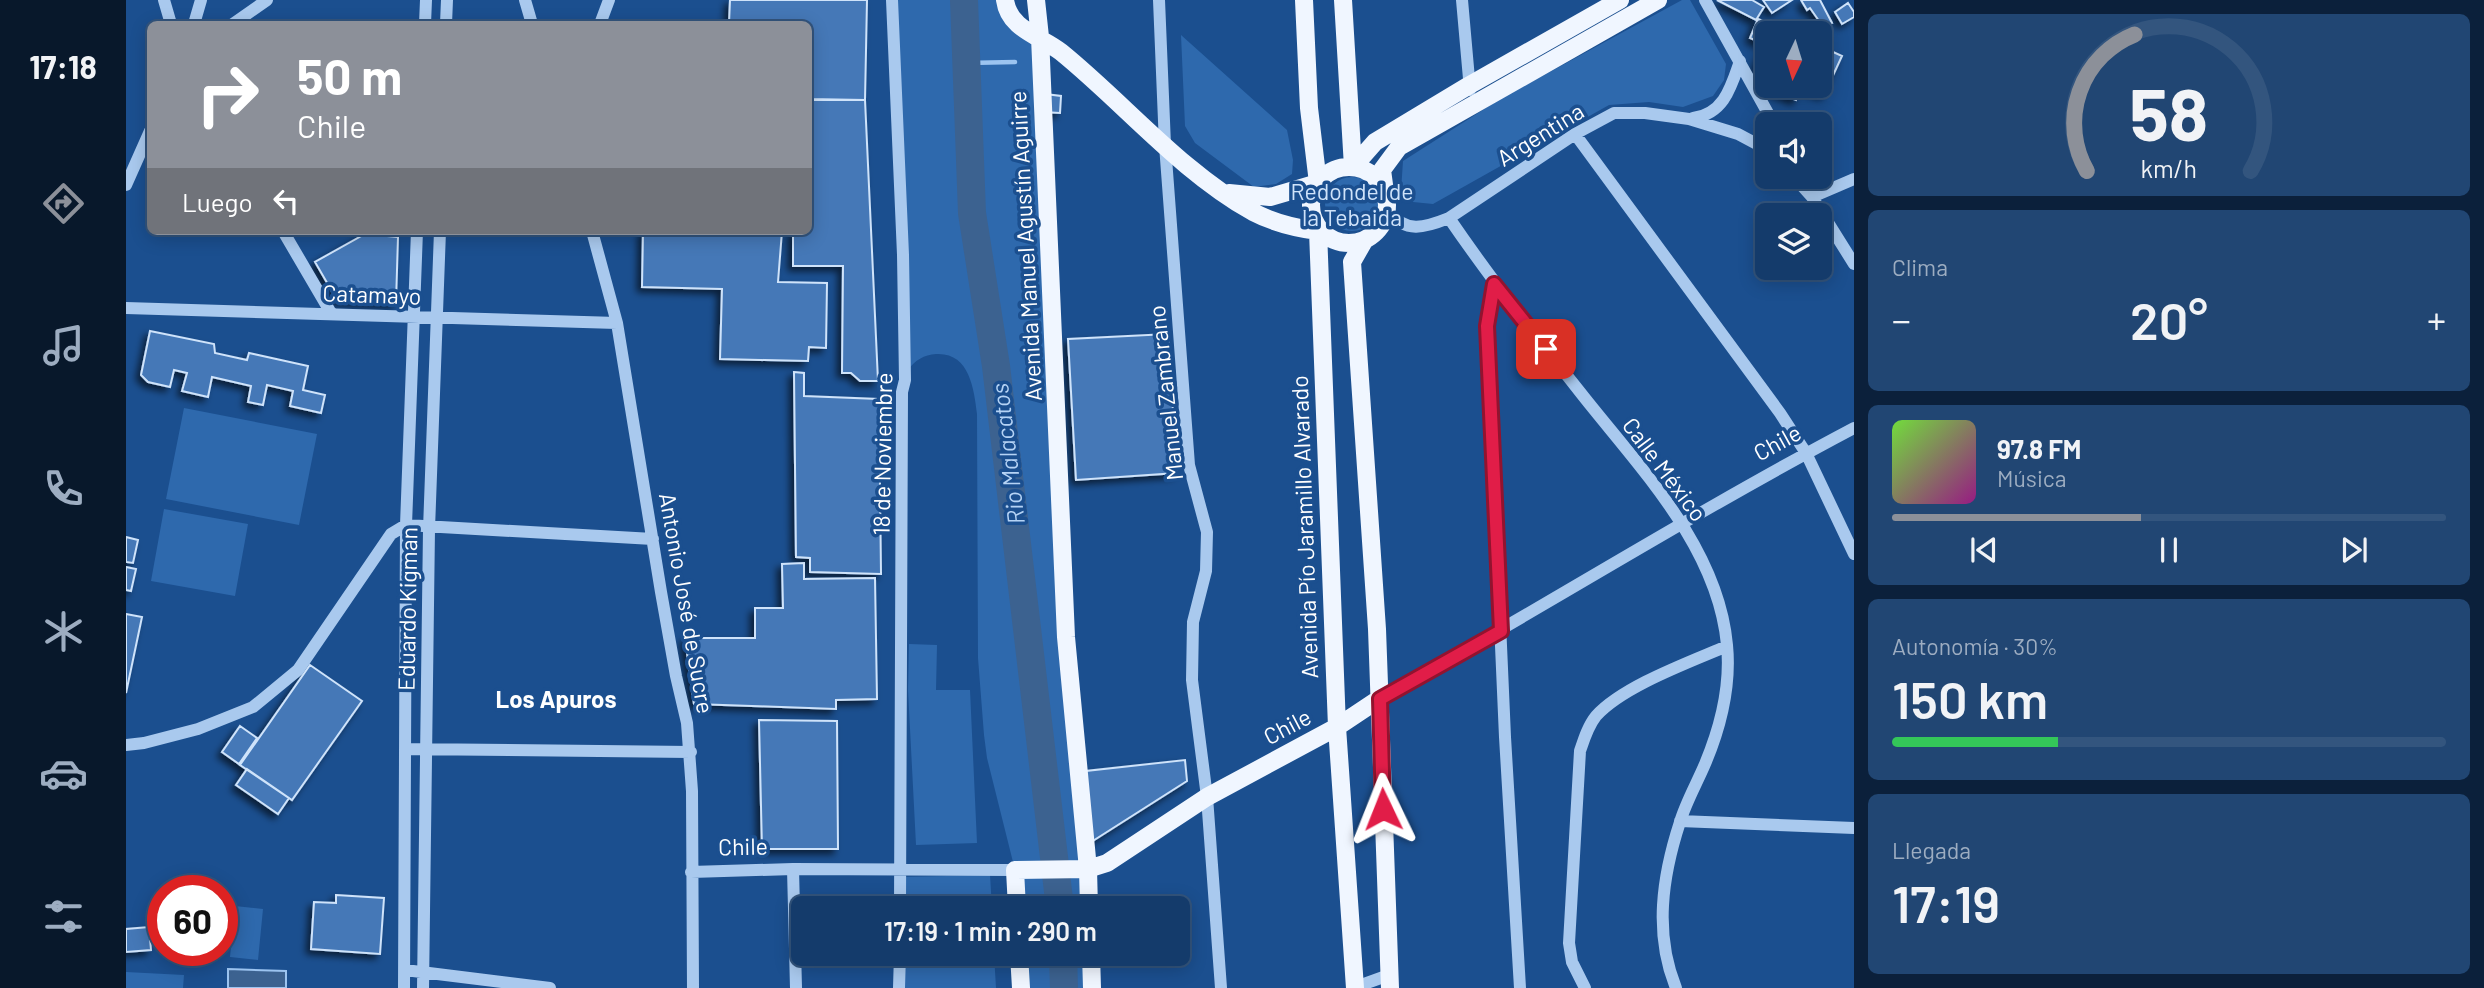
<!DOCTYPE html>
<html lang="es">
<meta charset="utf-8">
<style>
:root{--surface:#143b6b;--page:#214673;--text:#f1f3f6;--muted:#9dadc1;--line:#33557e;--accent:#8c9099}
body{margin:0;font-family:Barlow,sans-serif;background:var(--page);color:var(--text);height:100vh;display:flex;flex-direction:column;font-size:26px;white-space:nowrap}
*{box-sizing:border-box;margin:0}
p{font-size:23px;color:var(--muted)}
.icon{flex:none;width:38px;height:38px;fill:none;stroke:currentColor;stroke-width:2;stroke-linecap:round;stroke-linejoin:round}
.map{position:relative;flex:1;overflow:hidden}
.panel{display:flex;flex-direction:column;gap:14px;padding:14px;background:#0b203b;width:630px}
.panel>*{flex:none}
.hud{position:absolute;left:21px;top:21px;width:665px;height:214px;border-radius:10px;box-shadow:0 4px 18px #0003,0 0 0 2px var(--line);background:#8c9099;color:#fff;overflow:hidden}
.needle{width:46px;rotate:184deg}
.fabs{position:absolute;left:1629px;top:21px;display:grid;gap:14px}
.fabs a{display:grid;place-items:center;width:77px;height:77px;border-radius:10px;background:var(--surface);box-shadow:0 4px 18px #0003,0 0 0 2px var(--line);font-size:35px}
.speed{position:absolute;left:21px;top:875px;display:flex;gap:14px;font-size:35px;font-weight:700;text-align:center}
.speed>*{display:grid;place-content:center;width:91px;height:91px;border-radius:50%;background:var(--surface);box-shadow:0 4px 18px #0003,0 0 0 2px var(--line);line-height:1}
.speed .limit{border:10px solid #d22;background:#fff;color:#111}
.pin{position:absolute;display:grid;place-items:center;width:60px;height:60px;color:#fff;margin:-30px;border-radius:14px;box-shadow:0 4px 10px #0006}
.me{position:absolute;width:77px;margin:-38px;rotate:358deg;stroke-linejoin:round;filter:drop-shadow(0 0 5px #0008)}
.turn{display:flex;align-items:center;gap:24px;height:147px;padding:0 35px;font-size:32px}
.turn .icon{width:91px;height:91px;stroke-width:2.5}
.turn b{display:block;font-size:49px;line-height:60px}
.then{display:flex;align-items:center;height:66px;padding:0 35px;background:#0003;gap:14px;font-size:26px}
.big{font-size:52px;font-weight:600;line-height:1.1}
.panel .widget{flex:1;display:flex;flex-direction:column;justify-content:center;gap:10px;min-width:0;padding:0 24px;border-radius:10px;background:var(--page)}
.panel .dial{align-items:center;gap:0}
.dial svg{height:182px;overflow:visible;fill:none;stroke:var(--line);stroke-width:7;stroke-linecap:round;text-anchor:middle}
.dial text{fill:var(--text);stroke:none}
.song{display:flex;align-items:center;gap:21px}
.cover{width:84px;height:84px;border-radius:10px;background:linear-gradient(135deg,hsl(100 70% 55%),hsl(310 70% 35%))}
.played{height:7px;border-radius:4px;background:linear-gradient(90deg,var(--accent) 45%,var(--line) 45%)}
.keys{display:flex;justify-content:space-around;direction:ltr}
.heat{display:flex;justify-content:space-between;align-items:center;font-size:38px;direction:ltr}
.charge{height:10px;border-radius:5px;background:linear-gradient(90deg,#34c759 30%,var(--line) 0)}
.trip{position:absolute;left:665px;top:896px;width:399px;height:70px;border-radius:10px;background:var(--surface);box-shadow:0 4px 18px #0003,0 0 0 2px var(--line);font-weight:600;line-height:70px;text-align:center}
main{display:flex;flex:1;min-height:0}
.tabs{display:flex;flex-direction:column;width:126px;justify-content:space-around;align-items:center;background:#08182b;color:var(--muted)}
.tabs .icon{width:49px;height:49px}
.tabs .selected{color:var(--accent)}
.tabs b{font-size:32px;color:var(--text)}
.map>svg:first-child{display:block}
.green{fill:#2e69ad}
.water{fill:#3c6290;stroke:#9cc4f0;stroke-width:2}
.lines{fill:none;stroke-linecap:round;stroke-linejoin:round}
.stream{stroke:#9cc4f0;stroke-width:4.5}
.river{stroke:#3c6290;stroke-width:28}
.building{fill:#4478b7;stroke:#cfe3fa;stroke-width:2;filter:url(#shadow)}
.minor{stroke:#a9c9ee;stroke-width:12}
.major{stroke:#f0f6ff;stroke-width:18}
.route-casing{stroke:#92132f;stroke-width:18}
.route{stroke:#e11d48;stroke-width:12}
.labels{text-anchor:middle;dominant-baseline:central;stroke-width:7;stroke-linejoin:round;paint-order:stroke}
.street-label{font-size:23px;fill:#fff;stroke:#1b4f8f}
.park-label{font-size:23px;fill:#cfe3fa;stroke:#1b4f8f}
.water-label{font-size:24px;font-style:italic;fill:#b5d3f5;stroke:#1b4f8f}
.neighbourhood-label{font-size:24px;font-weight:bold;fill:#fff;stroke:#1b4f8f}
</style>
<main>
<nav class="tabs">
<b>17:18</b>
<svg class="icon selected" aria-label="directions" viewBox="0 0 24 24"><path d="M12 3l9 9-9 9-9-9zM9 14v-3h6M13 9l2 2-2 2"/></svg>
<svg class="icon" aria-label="music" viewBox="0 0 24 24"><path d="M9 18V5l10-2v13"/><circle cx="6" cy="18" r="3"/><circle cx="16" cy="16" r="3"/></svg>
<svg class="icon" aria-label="phone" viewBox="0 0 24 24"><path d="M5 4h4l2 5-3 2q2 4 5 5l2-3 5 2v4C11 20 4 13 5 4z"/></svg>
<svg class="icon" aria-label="climate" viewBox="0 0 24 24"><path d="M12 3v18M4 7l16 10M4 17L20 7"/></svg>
<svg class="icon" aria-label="car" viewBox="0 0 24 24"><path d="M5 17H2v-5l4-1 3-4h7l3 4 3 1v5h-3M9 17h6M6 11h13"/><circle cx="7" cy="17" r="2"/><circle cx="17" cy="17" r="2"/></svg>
<svg class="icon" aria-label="filters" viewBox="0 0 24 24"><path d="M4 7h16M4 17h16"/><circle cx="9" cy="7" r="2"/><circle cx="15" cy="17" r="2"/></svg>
</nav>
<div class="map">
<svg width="1728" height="988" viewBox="0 0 1728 988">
<defs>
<filter id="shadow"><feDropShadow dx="-4.5" dy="4.5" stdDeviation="3.5" flood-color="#0009"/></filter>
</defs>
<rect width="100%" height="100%" fill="#1b4f8f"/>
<path class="green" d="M766 0H879L906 34 963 908H891L889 870 861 758 858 735 852 658 851 414C848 388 843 352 810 354 798 355 789 360 782 370Z
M1556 0H1564L1600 64 1598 80 1587 96 1557 107 1523 102 1483 105 1307 204 1287 202 1275 191 1277 161 1374 99Z
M1055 35 1161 130 1167 160 1166 174 1150 184 1128 187 1069 143 1059 126Z
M1199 204a27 27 0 1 1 54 0a27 27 0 1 1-54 0Z
M58 408 191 434 173 525 40 499Z
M38 509 122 524 109 596 25 581Z
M783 644 811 645 810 690H844L851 843 790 845 782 690Z
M864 875 866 908H775V877Z
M109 906 137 909 132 960 104 957Z
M776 954H868L870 988H776Z
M893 954H965L966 988H895Z
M0 972 58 975 57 988H0Z"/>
<path class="water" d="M102 969 160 971V988H102Z"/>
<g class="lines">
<path class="stream" d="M841 63 889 62"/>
<path class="river" d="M838 0 846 213 870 366 934 908
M937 954 938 988"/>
</g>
<path class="building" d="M604 0H741L739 100 682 99V24H603Z
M1591 0H1626L1638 7 1630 20Z
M1637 0H1666L1646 13Z
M1675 0H1694L1706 23 1698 28 1684 8 1681 10Z
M1722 3 1728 12V17L1716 24 1709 12Z
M1632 19 1664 33H1642V73L1630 68 1640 45 1624 38Z
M1694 46 1716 56 1698 95 1677 86H1694Z
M1642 86H1676L1670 100 1641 88Z
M919 94 935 96 934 113 917 112Z
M682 100H739L752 381H734L725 373H716L717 266H667V231H682Z
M517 231H656L652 282 701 283 700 348 683 347 682 361 594 359 596 289 516 287Z
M239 234 272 237 270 303 211 300 189 262Z
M24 331 88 344 89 353 121 360 123 353 182 366 177 390 199 395 195 413 164 406 167 391 141 385 137 405 122 402 125 386 86 377 82 397 56 391 61 373 48 370 44 387 22 382 15 375Z
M1042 334 1051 473 950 480 942 339Z
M668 372 678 373V396L753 399 755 574 684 572V558L670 557Z
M0 537 12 540 7 563 0 562Z
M678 563V579L749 578 751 699 710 700V709L568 704 559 638H629V608H657L656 564Z
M0 567 10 569 5 591 0 590Z
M0 614 16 617 0 693Z
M184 665 236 701 166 800 114 765Z
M633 720 711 721 712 849H636Z
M114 726 131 738 113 764 96 752Z
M1059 760 1061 781 962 844 960 771Z
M121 769 163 798 152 814 110 785Z
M210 895 258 898 254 954 185 949 188 902 210 903Z
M23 927 25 950 0 952V929Z"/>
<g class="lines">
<path class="minor" d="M38 0 45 24
M399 0 406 24
M766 0 777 255 779 380 776 392 774 908
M1033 0 1039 145 1063 465 1081 532 1080 571 1067 622 1066 680 1081 797 1095 988
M1336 0 1344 90
M1579 0 1648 124
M68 24 75 0
M107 24 141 0
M299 24 300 0
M320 24 321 0
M474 24 483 0
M1567 118C1598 114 1605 87 1614 61
M1449 134 1654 413 1680 453 1728 554
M1668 177 1686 197 1728 264
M0 185 24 131
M1686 197 1728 179
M1261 210C1280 234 1298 228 1323 218L1449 134 1488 113H1519L1563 119 1612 134 1642 150
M1323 218C1364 278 1409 335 1454 392 1512 466 1592 546 1601 645 1605 686 1595 726 1579 764 1571 783 1560 802 1554 822 1536 877 1528 934 1550 988
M157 231 205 313
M466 231 491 323 535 592 550 676 561 723 566 791 567 988
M1368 284 1361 326 1379 737 1394 988
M0 308 491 323
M1253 699C1413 610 1567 513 1728 428
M0 745 18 743 72 729 127 707 172 670 265 534 280 525 527 539
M279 749 565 752
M1554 821 1728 828
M667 869 670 988
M565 872 667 869 889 870
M279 970 424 988
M278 988 280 525 291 231
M297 988 303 529 314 231
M773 988 774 954
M1227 988 1263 975
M1459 988 1446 962 1443 943 1454 751C1458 739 1462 726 1470 716 1497 686 1564 662 1601 646"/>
<path class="major" d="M879 0C883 30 915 36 935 52 999 104 1054 171 1127 212 1148 223 1169 228 1192 231
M910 0 914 37 940 637 962 869 963 908
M1178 0 1183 108 1192 183
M1217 0 1227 167
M1185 205a38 38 0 1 1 76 0a38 38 0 1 1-76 0Z
M1227 167 1249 142 1342 86 1494 0
M1259 192 1256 170 1273 147 1532 0
M1103 193 1144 197 1192 183
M1192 231 1211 727 1229 988
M1238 241 1226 262 1251 629 1264 988
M891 908 889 870 962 869 981 863 1081 797 1211 727 1253 699
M893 954 895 988
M965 954 966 988"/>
</g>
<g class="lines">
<defs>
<path id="route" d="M1257 809 1254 699 1375 631 1361 326 1368 284 1420 349"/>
</defs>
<use href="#route" class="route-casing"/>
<use href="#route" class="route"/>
</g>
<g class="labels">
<g class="street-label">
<text transform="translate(1414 134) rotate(-32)">Argentina</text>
<text transform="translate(899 246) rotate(-93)">Avenida Manuel Agustín Aguirre</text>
<text transform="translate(246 294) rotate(2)">Catamayo</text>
<text transform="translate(1039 393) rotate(-96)">Manuel Zambrano</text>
<text transform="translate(1651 442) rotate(-29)">Chile</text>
<text transform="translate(756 454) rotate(-89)">18 de Noviembre</text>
<text transform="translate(1539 469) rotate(53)">Calle México</text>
<text transform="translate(1178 527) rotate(-92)">Avenida Pío Jaramillo Alvarado</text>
<text transform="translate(561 603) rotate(80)">Antonio José de Sucre</text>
<text transform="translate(281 609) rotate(-89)">Eduardo Kigman</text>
<text transform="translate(1161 726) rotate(-28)">Chile</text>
<text transform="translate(617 846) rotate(-1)">Chile</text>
</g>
<g class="park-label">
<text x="1226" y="191">Redondel de<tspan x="1226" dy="26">la Tebaida</tspan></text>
</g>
<g class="water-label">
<text transform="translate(881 454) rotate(-97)">Rio Malacatos</text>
</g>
<g class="neighbourhood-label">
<text x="430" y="698">Los Apuros</text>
</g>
</g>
</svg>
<div class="fabs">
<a><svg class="needle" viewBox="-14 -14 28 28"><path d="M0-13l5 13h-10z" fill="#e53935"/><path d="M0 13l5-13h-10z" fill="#9dadc1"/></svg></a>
<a><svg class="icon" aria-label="sound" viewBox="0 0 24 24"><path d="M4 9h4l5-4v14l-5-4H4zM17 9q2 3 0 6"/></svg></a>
<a><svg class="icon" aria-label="layers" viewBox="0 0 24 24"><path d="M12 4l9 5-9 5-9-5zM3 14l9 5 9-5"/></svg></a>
</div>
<div class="speed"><div class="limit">60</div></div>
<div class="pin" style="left:1420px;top:349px;background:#d93025"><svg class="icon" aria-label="arrive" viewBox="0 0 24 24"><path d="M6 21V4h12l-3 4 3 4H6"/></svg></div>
<svg class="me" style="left:1257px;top:809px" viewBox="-20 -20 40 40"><path d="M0-17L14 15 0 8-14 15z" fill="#e11d48" stroke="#fff" stroke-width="4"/></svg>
<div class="trip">17:19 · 1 min · 290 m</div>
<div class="hud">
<div class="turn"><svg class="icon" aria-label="right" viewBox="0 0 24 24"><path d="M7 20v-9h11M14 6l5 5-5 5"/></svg><div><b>50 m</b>Chile</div></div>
<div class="then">Luego<svg class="icon" aria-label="left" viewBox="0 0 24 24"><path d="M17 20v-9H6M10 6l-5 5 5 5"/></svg></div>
</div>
</div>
<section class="panel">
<div class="widget dial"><svg viewBox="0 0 100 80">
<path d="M14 69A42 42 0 1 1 86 69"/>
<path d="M14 69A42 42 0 0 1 35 9" stroke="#8c9099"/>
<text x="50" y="56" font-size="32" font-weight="700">58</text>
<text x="50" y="72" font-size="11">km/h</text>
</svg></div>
<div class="widget"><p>Clima</p>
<div class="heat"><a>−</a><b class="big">20°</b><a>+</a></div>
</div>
<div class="widget">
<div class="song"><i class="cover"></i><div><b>97.8 FM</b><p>Música</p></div></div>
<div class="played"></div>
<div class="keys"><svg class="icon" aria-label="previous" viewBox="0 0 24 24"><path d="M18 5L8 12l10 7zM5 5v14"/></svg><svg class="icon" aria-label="pause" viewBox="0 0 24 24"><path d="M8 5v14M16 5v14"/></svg><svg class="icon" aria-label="next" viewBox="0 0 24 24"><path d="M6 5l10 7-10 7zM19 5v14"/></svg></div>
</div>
<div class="widget"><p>Autonomía · 30%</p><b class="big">150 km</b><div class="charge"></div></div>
<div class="widget"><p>Llegada</p><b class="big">17:19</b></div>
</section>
</main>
